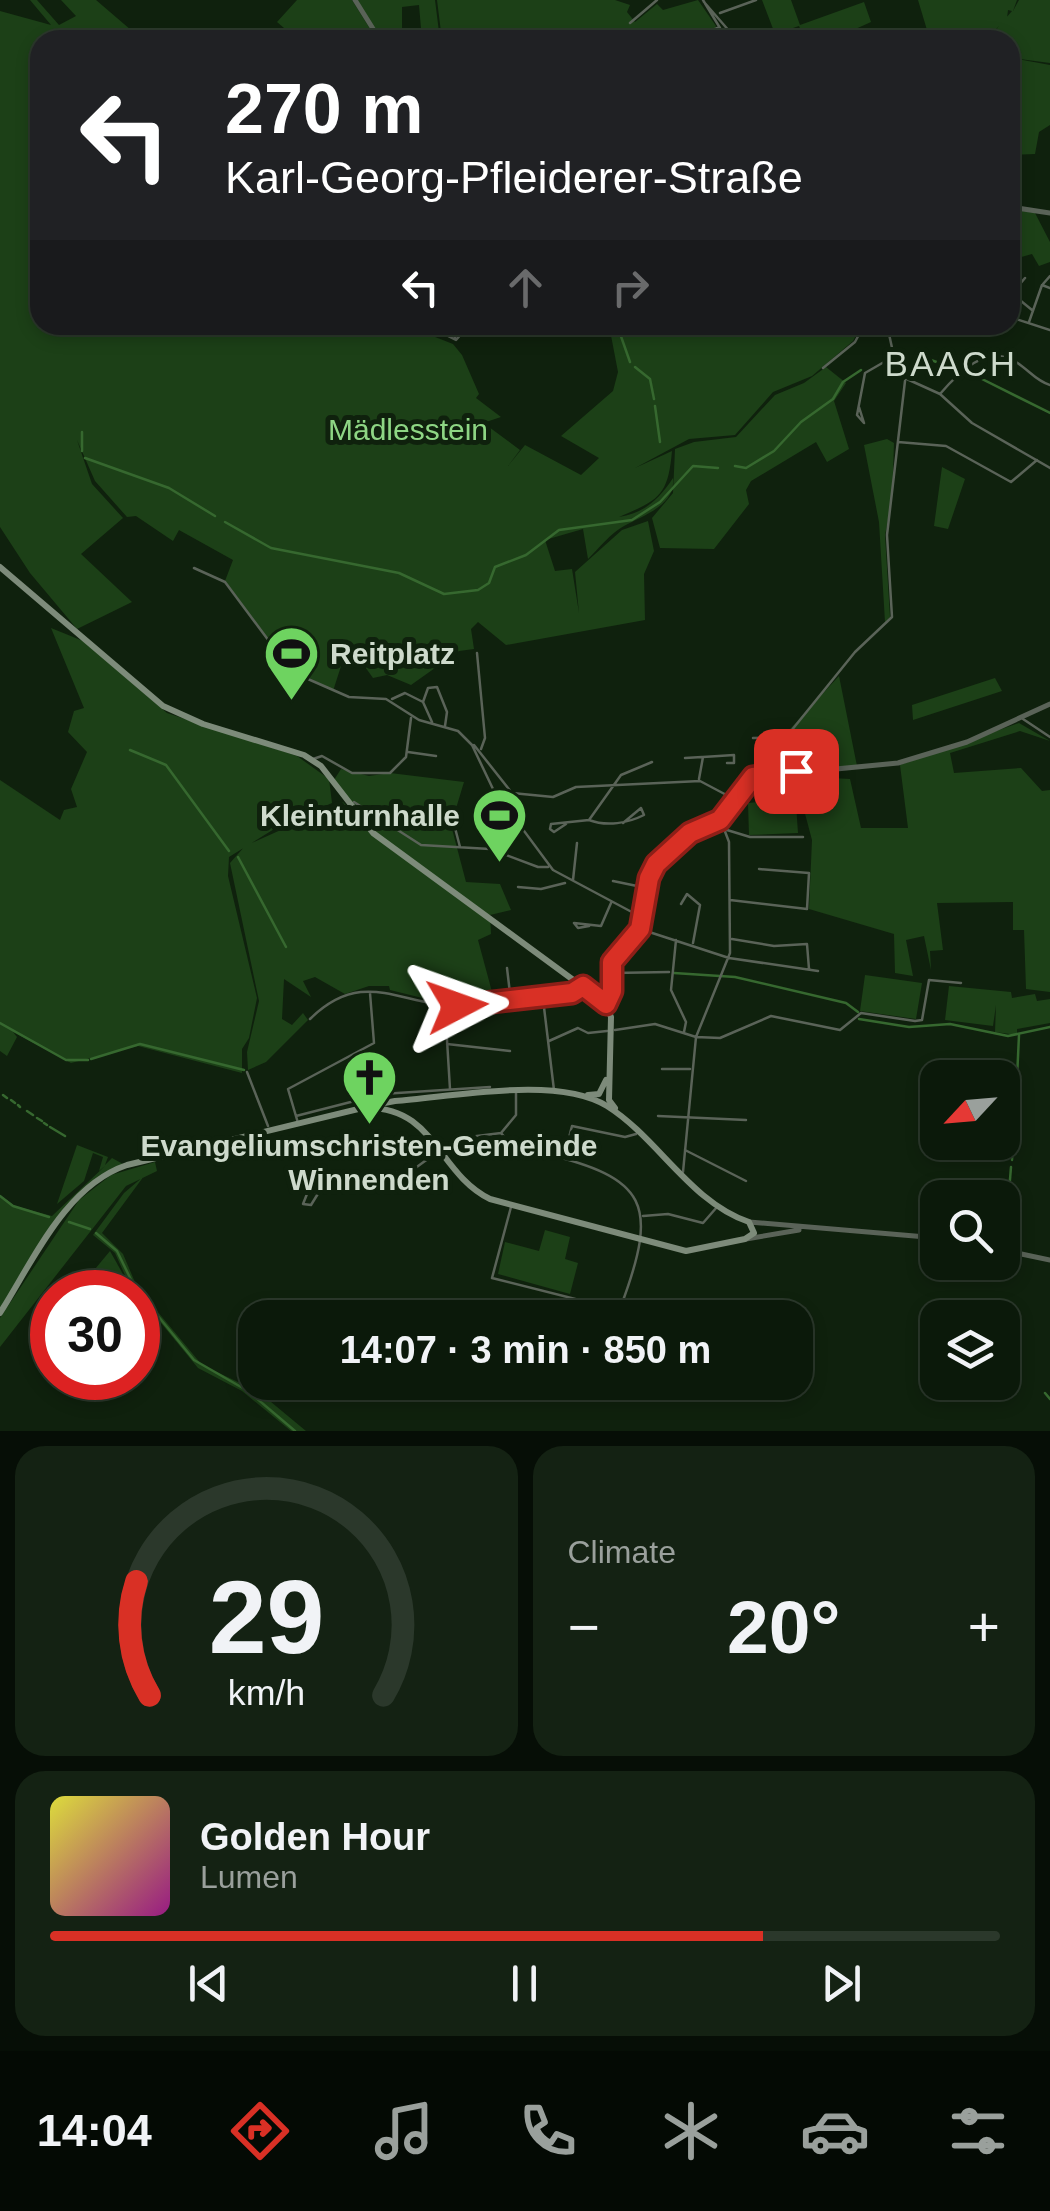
<!DOCTYPE html>
<meta charset="utf-8">
<style>
:root{--surface:#0b190a;--page:#142213;--text:#f1f3f6;--muted:#9aa09c;--line:#2b382b;--accent:#d93025}
body{margin:0;font-family:Helvetica,sans-serif;background:var(--page);color:var(--text);height:100vh;display:flex;flex-direction:column;font-size:38px;white-space:nowrap}
*{box-sizing:border-box;margin:0}
p{font-size:32px;color:var(--muted)}
.icon{flex:none;width:55px;height:55px;fill:none;stroke:currentColor;stroke-width:2;stroke-linecap:round;stroke-linejoin:round}
.map{position:relative;height:1431px;overflow:hidden}
.details{display:flex;flex-direction:column;gap:15px;padding:15px;background:#060e06;flex:1}
.details>*{flex:none}
.guide{position:absolute;left:30px;top:30px;width:990px;height:305px;border-radius:30px;box-shadow:0 5px 15px #0003,0 0 0 2px var(--line);background:#202124;color:#fff;overflow:hidden}
.needle{width:65px;rotate:244deg}
.controls{position:absolute;left:920px;top:1060px;display:grid;gap:20px}
.controls a{display:grid;place-items:center;width:100px;height:100px;border-radius:20px;background:var(--surface);box-shadow:0 5px 15px #0003,0 0 0 2px var(--line);font-size:50px}
.speed{position:absolute;left:30px;top:1270px;display:flex;gap:20px;font-size:50px;font-weight:700;text-align:center}
.speed>*{display:grid;place-content:center;width:130px;height:130px;border-radius:50%;background:var(--surface);box-shadow:0 5px 15px #0003,0 0 0 2px var(--line);line-height:1}
.speed .limit{border:15px solid #d22;background:#fff;color:#111}
.pin{position:absolute;display:grid;place-items:center;width:85px;height:85px;color:#fff;margin:-42px;border-radius:20px;box-shadow:0 5px 15px #0006}
.me{position:absolute;width:110px;margin:-55px;rotate:86deg;stroke-linejoin:round;filter:drop-shadow(0 0 8px #0008)}
.turn{display:flex;align-items:center;gap:35px;height:210px;padding:0 30px;font-size:45px}
.turn .icon{width:130px;height:130px;stroke-width:2.5}
.turn b{display:block;font-size:70px;line-height:85px}
.lanes{display:flex;align-items:center;height:95px;padding:0 30px;background:#0003;justify-content:center;gap:50px;direction:ltr}
.lanes .off{opacity:.35}
.big{font-size:75px;font-weight:700;line-height:1.1}
.details .tile{flex:1;display:flex;flex-direction:column;justify-content:center;gap:15px;min-width:0;padding:0 35px;border-radius:30px;background:var(--page)}
.details .dial{align-items:center;gap:0}
.dial svg{height:260px;overflow:visible;fill:none;stroke:var(--line);stroke-width:7;stroke-linecap:round;text-anchor:middle}
.dial text{fill:var(--text);stroke:none}
.song{display:flex;align-items:center;gap:30px}
.cover{width:120px;height:120px;border-radius:15px;background:linear-gradient(135deg,hsl(60 70% 55%),hsl(310 70% 35%))}
.played{height:10px;border-radius:5px;background:linear-gradient(90deg,var(--accent) 75%,var(--line) 75%)}
.keys{display:flex;justify-content:space-around;direction:ltr}
.heat{display:flex;justify-content:space-between;align-items:center;font-size:55px;direction:ltr}
.details .tiles{flex:1;display:grid;gap:15px;grid-template-columns:1fr 1fr}
.tile:last-child{grid-column:span 2}
.trip{position:absolute;left:238px;top:1300px;width:575px;height:100px;border-radius:30px;background:var(--surface);box-shadow:0 5px 15px #0003,0 0 0 2px var(--line);font-weight:700;line-height:100px;text-align:center}
.tabs{display:flex;height:160px;justify-content:space-around;align-items:center;background:#040a04;color:var(--muted)}
.tabs .icon{width:70px;height:70px}
.tabs .on{color:var(--accent)}
.tabs b{font-size:45px;color:var(--text)}
.map>svg:first-child{display:block}
.green{fill:#1c4017}
.lines{fill:none;stroke-linecap:round;stroke-linejoin:round}
.stream{stroke:#36682f;stroke-width:2.5}
.minor{stroke:#5a6358;stroke-width:2.5}
.tertiary{stroke:#5a6358;stroke-width:5}
.secondary{stroke:#7d8b7a;stroke-width:6}
.route-casing{stroke:#8d1f18;stroke-width:25}
.route{stroke:#d93025;stroke-width:18}
.labels{text-anchor:middle;dominant-baseline:central;stroke-width:10;stroke-linejoin:round;paint-order:stroke}
.park-label{font-size:30px;fill:#8ed684;stroke:#0f210d}
.poi-label{font-size:30px;font-weight:bold;fill:#cedacc;stroke:#0f210d;text-anchor:start}
.quarter-label{font-size:35px;letter-spacing:2.5px;fill:#cedacc;stroke:#0f210d}
</style>
<div class="map">
<svg width="1050" height="1431" viewBox="0 0 1050 1431">
<rect width="100%" height="100%" fill="#0f210d"/>
<path class="green" d="M30 0H37L59 25 76 16 61 0H96L138 36 130 40H40V325H430V335L453 344 462 355 479 394 476 398 501 417 477 425 478 429 489 427 520 450 508 466 525 445 581 475 599 458 561 436 613 391 618 372 609 325 861 326 853 341 812 376 773 392 735 435 689 439 635 468 672 451C668 496 659 500 619 517 645 513 659 499 673 478 676 505 644 515 624 526 611 533 599 548 588 559L583 529 545 540 555 571 572 569 579 613 575 572 622 530 648 521 654 551 644 574 645 620 506 645 478 622 471 629 474 649 459 651 411 685 387 675 373 678 363 664 343 660 333 691 288 666 225 581 233 560 179 530 173 541 136 516 127 517 95 481 77 440 92 484 123 518 81 554 132 602 77 629 30 573 0 527V11L51 25Z
M297 0H352L377 40H349L333 28 322 40H298L277 22Z
M357 0H435L440 40H422L419 5 402 7V40H382Z
M437 0H615L630 5 627 12 635 22 657 4 663 10 698 0 716 26 709 40H442Z
M762 0H791L800 25 864 2 871 22 831 40H805L799 26 775 34Z
M918 0H1017L1013 11 1019 0H1050V63L1012 58 1050 65V125L1039 132 1035 154 1010 155V40H987L1012 11 1008 10 1007 18 985 40H930Z
M1010 209 1035 213 1050 242V262L1039 266 1032 254 1014 259 1010 254Z
M826 367 846 383 834 401 849 449 827 462 816 442 751 481 746 490 749 504 714 549 660 548 652 518 673 493 675 449 694 442 736 437 775 395 804 383Z
M887 439 894 443 892 499 885 535 890 617 885 622 879 522 864 445Z
M942 467 965 479 948 529 934 526Z
M51 628 83 641 167 713 297 756 329 779 332 803 279 826 229 857 228 876 257 998 249 1038 242 1049V1073L138 1046 71 1063 13 1032 17 1037 7 1056 0 1051V780L60 820 64 810 77 807 71 789 87 752 68 732 74 711 84 708Z
M839 676 857 766 801 768 790 729Z
M995 678 1002 691 913 720 912 705Z
M1019 723 1050 741 1020 731 950 753 954 773 1021 768 1042 791 1050 790V992L1026 989 1024 930H1013V902L937 903 943 950 930 951 931 970 924 936 906 940 913 976 895 973 894 934 809 909 812 840 795 776 850 779 861 828H908L900 765Z
M341 769 369 776 390 773 464 782 451 825 466 882 500 884 511 910 490 915 491 934 478 940 495 1003 447 1004 390 990 389 986H369L345 994 315 977 303 981 311 997 284 979 282 1019 292 1025 303 1013 308 1020 266 1062 248 1070 247 1052 259 1001 230 863 245 846 343 802 373 833 334 780Z
M769 801 796 804 798 833 749 835 748 803Z
M865 975 922 983 916 1019 860 1011Z
M949 986 1011 992 1012 998 1035 994 1037 1001 1050 999V1023L1017 1029V1035L995 1032 996 1005 993 1026 945 1020Z
M77 1145 108 1157 105 1165 112 1158 123 1164C62 1191 34 1254 0 1309V1195L15 1206 52 1216 105 1166 99 1171 103 1157 93 1153 84 1181 57 1204Z
M155 1162 157 1171 126 1186 0 1347V1318L79 1200 111 1175Z
M144 1176 102 1233 123 1254 137 1287 202 1365 259 1392 306 1431H291L242 1391 198 1368 129 1284 115 1253 93 1235 124 1193Z
M545 1230 570 1237 565 1259 578 1263 570 1294 498 1274 505 1242 539 1251Z
M110 1251 133 1292H76Z"/>
<g class="lines">
<path class="stream" d="M617 325 630 362
M917 355 956 369
M635 367 650 379 654 399
M970 373 1050 413
M655 406 660 442
M82 432V451
M85 458 169 488 215 516
M735 466 746 468 774 451 801 422 833 399 843 382 861 370
M225 522 271 548 399 573 444 594 478 590 489 583 495 567 526 555 559 530 632 520 660 502 693 466 718 468
M130 750 166 765 229 851
M238 857 286 947
M674 973 735 977 846 1003 858 1012
M859 1019 909 1027 950 1024 1008 1036 1050 1027
M0 1023 66 1060H88
M91 1059 140 1044 244 1070
M1017 1078 1019 1035
M3 1095 7 1098
M11 1100 15 1103
M18 1105 20 1107
M27 1111 33 1115
M37 1118 42 1121
M44 1123 47 1125
M50 1127 65 1136
M1012 1160 1017 1082
M0 1196 13 1206 49 1217
M69 1222 90 1229
M96 1233 117 1251 135 1288 194 1360 248 1391 295 1431
M1005 1241 1011 1167
M1045 1393 1050 1399"/>
<path class="minor" d="M703 0 720 28
M704 2 737 40
M720 13 756 0
M630 23 657 0
M1043 284 1050 276
M1010 292 1032 310
M1013 292 1025 278
M1010 317 1050 330
M1029 322 1042 285 1050 288
M455 325V338
M887 325 898 375 940 394 972 423 1050 468
M430 327 456 340 469 325
M948 331 955 334 958 325
M823 368 855 342 864 325
M940 394C958 373 987 343 1016 362 1029 370 1036 381 1050 385
M859 407 864 423 857 415 865 373 891 358
M898 442 946 446 1011 482 1037 460
M194 568 225 582 292 672 349 697 386 699 419 720 458 731 472 745 493 789 553 870 643 918
M477 653 485 738 481 749
M392 699 405 693 423 702 432 722
M423 702 428 688 437 687 447 712 445 726
M1023 719 1050 737
M787 736 855 652 892 617 887 535 905 381
M753 738 785 737
M788 739 796 769
M474 745 512 793 553 797 576 787 700 781 734 799
M408 752 436 756
M685 758 702 757
M313 759 322 756 352 773H390L406 757 411 718
M699 779 703 757 734 755V763H727
M354 802 421 845 490 849 538 867H548
M589 820C607 827 628 823 644 815L641 808 623 823
M454 824 460 847
M566 824 554 832 550 829 551 824 589 820 621 775 652 762
M727 830 750 837H803
M573 880 577 843
M613 881 637 886
M518 887 541 889 565 883
M730 900 807 909 809 873 759 869
M681 904 687 894 700 905 693 943
M635 912 643 868 650 871
M589 926 578 928 574 923 601 926 611 903
M640 929 729 958 818 971
M732 939 774 946 807 944 809 969
M676 940 671 990 686 1022 684 1032
M507 968 511 1002
M613 973 669 972
M543 999 554 1090
M445 1007 450 1089
M310 1019C363 967 400 1005 456 1006 496 1007 534 998 572 993L582 987
M615 1030 655 1024 696 1037 720 1038 771 1016 840 1030 861 1013 915 1021 922 1020 929 980 961 983
M549 1041 578 1028 588 1033 607 1031
M447 1044 510 1051
M662 1069H690
M247 1072 268 1126
M296 1116 382 1094 490 1087
M658 1116 746 1120
M298 1123 288 1089 374 1043 370 993
M501 1133C511 1147 526 1149 542 1153 648 1178 659 1204 621 1306L611 1308 492 1278 511 1207
M442 1148 461 1138 501 1133 516 1115V1093
M685 1150 746 1181
M564 1157 572 1126 625 1137 636 1134
M683 1172 696 1037 730 953 729 842 721 821
M319 1192 311 1205 303 1204 307 1194 414 1169 436 1153
M643 1216 668 1214 703 1223 717 1207"/>
<path class="tertiary" d="M355 0 380 40
M710 40 711 32 718 29 729 40
M1010 207 1050 213
M606 1004 613 991 612 961 640 929 656 863 684 837 720 820 753 777 898 763 967 742 1050 704
M749 1222 938 1238
M746 1239 799 1230
M1002 1250 1050 1260"/>
<path class="secondary" d="M0 567 163 706 203 724 304 755 321 766 373 833 606 1004 611 1017 609 1100 615 1108
M588 1095 599 1094 606 1080
M0 1313C33 1261 65 1186 127 1165L379 1104 395 1101C452 1097 557 1075 607 1106 658 1138 690 1202 749 1222L754 1233 745 1239 686 1251 490 1199C437 1173 435 1105 364 1108"/>
</g>
<g class="lines">
<defs>
<path id="route" d="M457 1006 572 993 583 986 606 1004 612 991V962L640 929 649 878 656 864 690 833 720 820 753 777 796 771"/>
</defs>
<use href="#route" class="route-casing"/>
<use href="#route" class="route"/>
</g>
<defs>
<symbol id="stadium-pin" viewBox="-11 -11 22 30"><path d="M0 17L-7.5 6A9.5 9.5 0 1 1 7.5 6Z" fill="#6ed360" stroke="#0f210d"/><path d="M0-5a6.5 5 0 1 0 0 10a6.5 5 0 1 0 0-10ZM-3.5-1.8h7v3.6h-7Z" fill="#111"/></symbol>
<symbol id="church-pin" viewBox="-11 -11 22 30"><path d="M0 17L-7.5 6A9.5 9.5 0 1 1 7.5 6Z" fill="#6ed360" stroke="#0f210d"/><path d="M-1.2-6h2.4v3.5h3.3v2.4h-3.3V6h-2.4V-.1h-3.3v-2.4h3.3Z" fill="#111"/></symbol>
</defs>
<g fill-rule="evenodd">
<use href="#stadium-pin" x="260" y="622" width="63" height="86"/>
<use href="#stadium-pin" x="468" y="784" width="63" height="86"/>
<use href="#church-pin" x="338" y="1046" width="63" height="86"/>
</g>
<g class="labels">
<g class="park-label">
<text x="408" y="429">Mädlesstein</text>
</g>
<g class="poi-label">
<text x="330" y="653">Reitplatz</text>
<text x="460" y="815" text-anchor="end">Kleinturnhalle</text>
<text x="369" y="1145" text-anchor="middle">Evangeliumschristen-Gemeinde<tspan x="369" dy="34">Winnenden</tspan></text>
</g>
<g class="quarter-label">
<text x="951" y="363">BAACH</text>
</g>
</g>
</svg>
<div class="controls">
<a><svg class="needle" viewBox="-14 -14 28 28"><path d="M0-13l5 13h-10z" fill="#e53935"/><path d="M0 13l5-13h-10z" fill="#9aa09c"/></svg></a>
<a><svg class="icon" aria-label="search" viewBox="0 0 24 24"><circle cx="10" cy="10" r="6"/><path d="M15 15l6 6"/></svg></a>
<a><svg class="icon" aria-label="layers" viewBox="0 0 24 24"><path d="M12 4l9 5-9 5-9-5zM3 14l9 5 9-5"/></svg></a>
</div>
<div class="speed"><div class="limit">30</div></div>
<div class="pin" style="left:796px;top:771px;background:#d93025"><svg class="icon" aria-label="arrive" viewBox="0 0 24 24"><path d="M6 21V4h12l-3 4 3 4H6"/></svg></div>
<svg class="me" style="left:457px;top:1006px" viewBox="-20 -20 40 40"><path d="M0-17L14 15 0 8-14 15z" fill="#d93025" stroke="#fff" stroke-width="4"/></svg>
<div class="trip">14:07 · 3 min · 850 m</div>
<div class="guide">
<div class="turn"><svg class="icon" aria-label="left" viewBox="0 0 24 24"><path d="M17 20v-9H6M10 6l-5 5 5 5"/></svg><div><b>270 m</b>Karl-Georg-Pfleiderer-Straße</div></div>
<div class="lanes"><svg class="icon" aria-label="left" viewBox="0 0 24 24"><path d="M17 20v-9H6M10 6l-5 5 5 5"/></svg><svg class="icon off" aria-label="ahead" viewBox="0 0 24 24"><path d="M12 20V5M6 11l6-6 6 6"/></svg><svg class="icon off" aria-label="right" viewBox="0 0 24 24"><path d="M7 20v-9h11M14 6l5 5-5 5"/></svg></div>
</div>
</div>
<section class="details">
<div class="tiles">
<div class="tile dial"><svg viewBox="0 0 100 80">
<path d="M14 69A42 42 0 1 1 86 69"/>
<path d="M14 69A42 42 0 0 1 10 34" stroke="#d93025"/>
<text x="50" y="56" font-size="32" font-weight="700">29</text>
<text x="50" y="72" font-size="11">km/h</text>
</svg></div>
<div class="tile"><p>Climate</p>
<div class="heat"><a>−</a><b class="big">20°</b><a>+</a></div>
</div>
<div class="tile">
<div class="song"><i class="cover"></i><div><b>Golden Hour</b><p>Lumen</p></div></div>
<div class="played"></div>
<div class="keys"><svg class="icon" aria-label="previous" viewBox="0 0 24 24"><path d="M18 5L8 12l10 7zM5 5v14"/></svg><svg class="icon" aria-label="pause" viewBox="0 0 24 24"><path d="M8 5v14M16 5v14"/></svg><svg class="icon" aria-label="next" viewBox="0 0 24 24"><path d="M6 5l10 7-10 7zM19 5v14"/></svg></div>
</div>
</div>
</section>
<nav class="tabs">
<b>14:04</b>
<svg class="icon on" aria-label="directions" viewBox="0 0 24 24"><path d="M12 3l9 9-9 9-9-9zM9 14v-3h6M13 9l2 2-2 2"/></svg>
<svg class="icon" aria-label="music" viewBox="0 0 24 24"><path d="M9 18V5l10-2v13"/><circle cx="6" cy="18" r="3"/><circle cx="16" cy="16" r="3"/></svg>
<svg class="icon" aria-label="phone" viewBox="0 0 24 24"><path d="M5 4h4l2 5-3 2q2 4 5 5l2-3 5 2v4C11 20 4 13 5 4z"/></svg>
<svg class="icon" aria-label="climate" viewBox="0 0 24 24"><path d="M12 3v18M4 7l16 10M4 17L20 7"/></svg>
<svg class="icon" aria-label="car" viewBox="0 0 24 24"><path d="M5 17H2v-5l4-1 3-4h7l3 4 3 1v5h-3M9 17h6M6 11h13"/><circle cx="7" cy="17" r="2"/><circle cx="17" cy="17" r="2"/></svg>
<svg class="icon" aria-label="filters" viewBox="0 0 24 24"><path d="M4 7h16M4 17h16"/><circle cx="9" cy="7" r="2"/><circle cx="15" cy="17" r="2"/></svg>
</nav>
